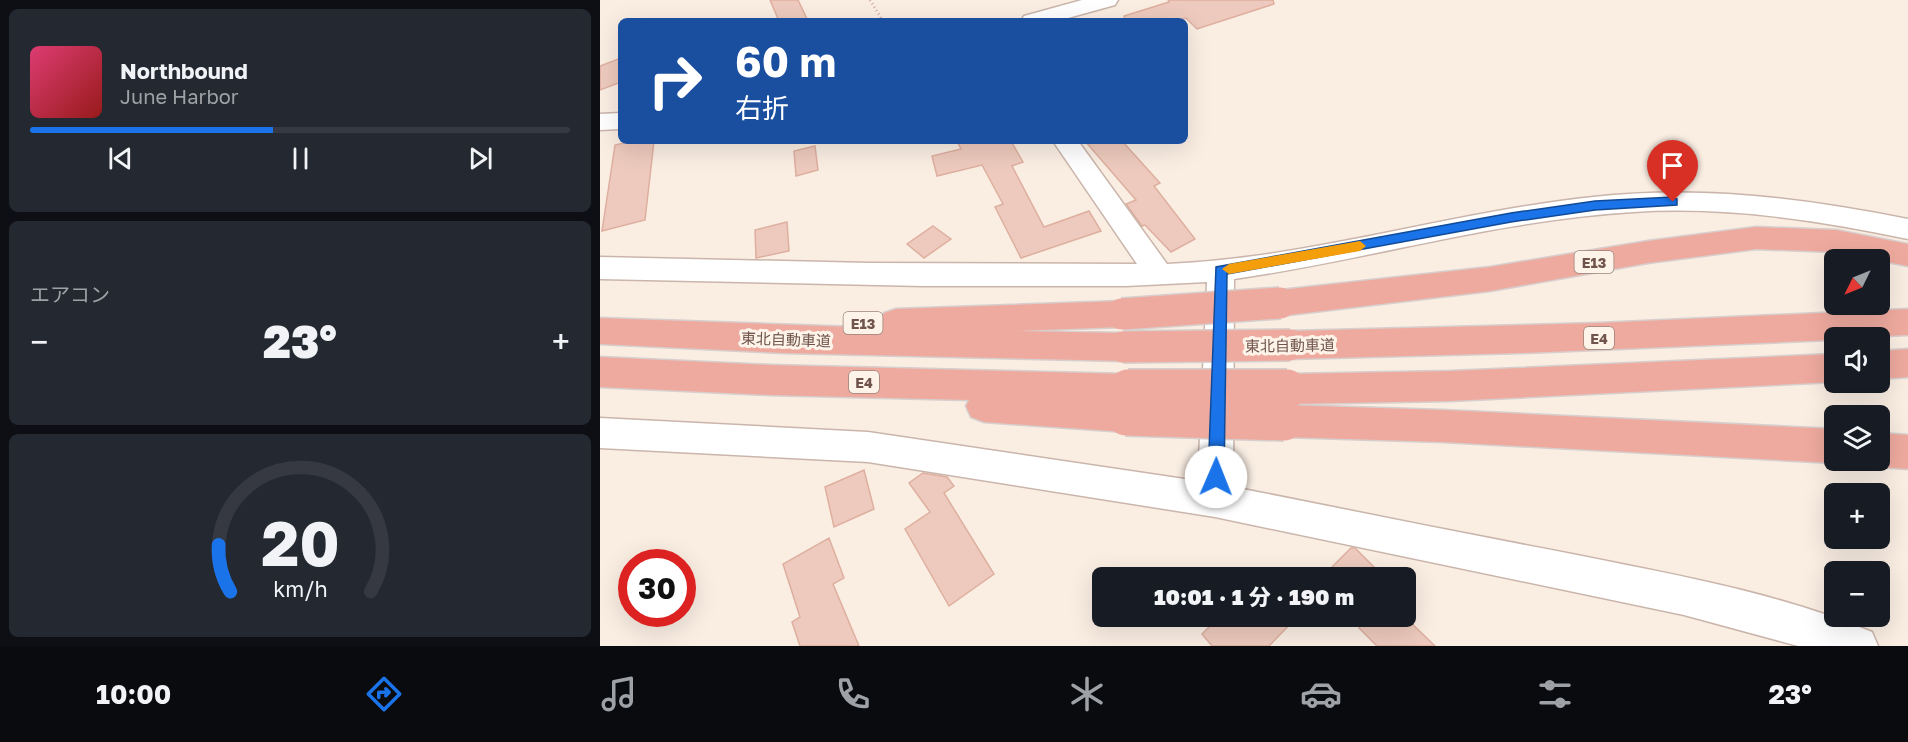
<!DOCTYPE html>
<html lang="ja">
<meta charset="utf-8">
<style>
:root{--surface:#171b24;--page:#242831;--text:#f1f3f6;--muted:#9ea1a6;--line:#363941;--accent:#1a73e8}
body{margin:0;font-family:"Golos Text","Noto Sans JP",sans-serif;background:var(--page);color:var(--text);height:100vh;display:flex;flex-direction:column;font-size:22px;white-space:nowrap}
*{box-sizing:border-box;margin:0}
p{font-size:20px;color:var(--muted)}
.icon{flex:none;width:33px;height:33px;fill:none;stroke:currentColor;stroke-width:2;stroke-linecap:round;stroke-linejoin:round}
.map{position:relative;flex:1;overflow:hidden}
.panel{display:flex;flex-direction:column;gap:9px;padding:9px;background:#0d0f14;width:600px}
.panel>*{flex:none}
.guide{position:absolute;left:18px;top:18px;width:570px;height:126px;border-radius:9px;box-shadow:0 6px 24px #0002;background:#1a4fa0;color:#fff;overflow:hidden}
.needle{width:39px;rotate:227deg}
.tools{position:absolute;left:1224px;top:249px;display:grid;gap:12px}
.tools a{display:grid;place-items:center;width:66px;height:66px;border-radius:9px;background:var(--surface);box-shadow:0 6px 24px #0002;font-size:30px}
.speed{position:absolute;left:18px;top:549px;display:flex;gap:12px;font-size:30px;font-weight:700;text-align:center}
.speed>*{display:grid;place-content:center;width:78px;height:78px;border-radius:50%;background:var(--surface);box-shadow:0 6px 24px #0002;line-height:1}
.speed .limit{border:9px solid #d22;background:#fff;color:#111}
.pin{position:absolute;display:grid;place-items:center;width:51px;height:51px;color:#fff;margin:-62px -26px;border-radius:50% 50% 50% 0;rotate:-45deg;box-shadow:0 0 6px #0007}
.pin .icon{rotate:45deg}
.me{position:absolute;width:66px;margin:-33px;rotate:1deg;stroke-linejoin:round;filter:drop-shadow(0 0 4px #0008)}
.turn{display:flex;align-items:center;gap:21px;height:126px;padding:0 18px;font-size:27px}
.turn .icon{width:78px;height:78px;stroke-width:2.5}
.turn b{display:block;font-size:42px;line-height:51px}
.big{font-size:45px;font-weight:800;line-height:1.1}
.panel .widget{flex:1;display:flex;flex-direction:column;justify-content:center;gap:9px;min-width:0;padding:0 21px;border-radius:9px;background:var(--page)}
.panel .dial{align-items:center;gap:0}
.dial svg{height:156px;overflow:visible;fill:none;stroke:var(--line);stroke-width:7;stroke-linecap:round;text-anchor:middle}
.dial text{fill:var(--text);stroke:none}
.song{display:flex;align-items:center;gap:18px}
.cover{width:72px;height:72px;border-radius:9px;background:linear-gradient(135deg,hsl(340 70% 55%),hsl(0 70% 35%))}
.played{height:6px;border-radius:3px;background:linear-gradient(90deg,var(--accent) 45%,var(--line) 45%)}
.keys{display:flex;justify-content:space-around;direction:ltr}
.heat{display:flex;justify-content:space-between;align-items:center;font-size:33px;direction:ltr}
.trip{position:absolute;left:492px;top:567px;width:324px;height:60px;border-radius:9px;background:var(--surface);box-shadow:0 6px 24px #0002;font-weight:800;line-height:60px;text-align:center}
.tab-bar{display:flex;height:96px;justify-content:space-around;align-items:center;background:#090b0e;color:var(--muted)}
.tab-bar .icon{width:42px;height:42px}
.tab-bar .on{color:var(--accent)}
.tab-bar b{font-size:27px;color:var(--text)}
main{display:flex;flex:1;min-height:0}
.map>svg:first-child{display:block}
.building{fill:#edcabd;stroke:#deaf9f;stroke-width:1.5}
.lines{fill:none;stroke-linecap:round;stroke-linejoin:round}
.minor-casing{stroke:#cab5ab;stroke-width:3}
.tertiary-casing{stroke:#cab5ab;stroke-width:3}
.motorway-casing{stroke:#d7cfcd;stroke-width:3}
.path{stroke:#d1ada1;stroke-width:3;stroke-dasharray:1 3;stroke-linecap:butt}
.minor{fill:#fff;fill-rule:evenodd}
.tertiary{fill:#fff;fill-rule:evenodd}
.motorway{fill:#efaa9f;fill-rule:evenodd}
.motorway-bridge-far1-casing{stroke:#d7cfcd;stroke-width:34;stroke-linecap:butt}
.motorway-bridge-casing{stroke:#d7cfcd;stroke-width:42;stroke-linecap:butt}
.motorway-bridge-far1{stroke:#efaa9f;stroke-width:31}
.motorway-bridge{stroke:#efaa9f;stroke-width:39}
.route{fill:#1a73e8;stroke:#114b97;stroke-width:1.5}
.slow{fill:#f59e0b}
.labels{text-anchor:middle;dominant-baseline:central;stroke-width:6;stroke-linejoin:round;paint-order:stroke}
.shield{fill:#fdf3e9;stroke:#9a847a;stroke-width:1.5}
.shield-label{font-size:14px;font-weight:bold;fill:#70544b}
.street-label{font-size:15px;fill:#70544b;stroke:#fdf3e9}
</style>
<main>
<section class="panel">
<div class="widget">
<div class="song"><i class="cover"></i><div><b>Northbound</b><p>June Harbor</p></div></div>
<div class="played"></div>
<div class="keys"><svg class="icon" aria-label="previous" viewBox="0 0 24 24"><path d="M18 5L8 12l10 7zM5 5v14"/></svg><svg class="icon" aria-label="pause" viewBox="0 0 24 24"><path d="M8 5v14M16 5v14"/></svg><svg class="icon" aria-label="next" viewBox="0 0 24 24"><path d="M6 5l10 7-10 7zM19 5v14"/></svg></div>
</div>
<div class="widget"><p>エアコン</p>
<div class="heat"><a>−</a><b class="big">23°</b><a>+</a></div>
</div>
<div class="widget dial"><svg viewBox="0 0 100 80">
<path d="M14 69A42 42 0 1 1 86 69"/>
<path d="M14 69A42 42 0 0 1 8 45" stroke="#1a73e8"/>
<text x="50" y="56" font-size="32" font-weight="700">20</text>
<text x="50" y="72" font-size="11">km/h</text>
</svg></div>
</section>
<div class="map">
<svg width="1308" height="646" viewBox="0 0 1308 646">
<rect width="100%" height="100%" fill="#faeee3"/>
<path class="building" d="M170 0H198L208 21H179Z
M568 0H673L674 4 597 29 586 18 578 21H525L524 16 569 2Z
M21 58V82L0 90V66Z
M32 141H54L45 220 2 231 15 145Z
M357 141H411L423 162 412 166 444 227 489 211 501 231 421 258 395 207 403 204 382 165 337 176 332 156 361 149Z
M485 141H522L560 183 554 186 595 239 571 252 545 225 542 226 526 204 536 200Z
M215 146 218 170 196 176 194 151Z
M187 222 189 251 156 258 155 230Z
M333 226 351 239 324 258 307 244Z
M264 470 274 509 234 527 225 487Z
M323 473 347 477 354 486 344 493 394 574 349 606 305 529 330 512 309 483Z
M229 538 244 578 233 584 259 646H200L192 622 200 617 183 564Z
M751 548H755L785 578H721Z
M620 616H698L669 646H612L602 634Z
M770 616H804L835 646H777L759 628Z"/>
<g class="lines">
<defs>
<path id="minor" d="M453 141H478L567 264C711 258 850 212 993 197 1099 185 1204 198 1308 219V239C1217 220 1126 206 1033 212 898 220 767 260 634 279L633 487C748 510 862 533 977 555 1076 575 1179 593 1272 632L1278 646H1198L1084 615 615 517 268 462 0 448V418L268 432 598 481 607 282 526 286H323L0 279V257L269 263 537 264Z"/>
<path id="tertiary" d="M482 0H518L515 5 457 21H421L424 16Z
M21 113V129L0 130V114Z"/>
<path id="motorway" d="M1156 227 1236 230 1308 244V266L1236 252 1156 249 1048 263 890 291 680 316 669 312 664 303 669 294 680 290 890 267 1048 241Z
M522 301 534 305 538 314 534 323 522 327 417 331 523 333 535 337 540 347 535 357 523 361 184 353 0 344V318L282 328 280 322 284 313 296 309Z
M1308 309V335L1234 338 1231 340 922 353 690 359 678 355 673 345 678 335 690 331 999 323Z
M1308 349V377L1280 379V351Z
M1234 354V382L850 401 687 404 675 400 669 389 675 378 687 374 850 371Z
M0 357 170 365 528 374 540 378 546 389 540 400 532 402 539 405 544 416 539 427 526 432 384 422 371 417 366 406 369 400 170 395 0 387Z
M684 405 843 410 1234 429V460H1240L1234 463 843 442 684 437 671 432 666 421 671 410Z
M1280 433 1308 435V469L1280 467 1267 462 1280 460Z"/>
</defs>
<use href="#minor" class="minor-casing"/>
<use href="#tertiary" class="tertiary-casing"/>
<use href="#motorway" class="motorway-casing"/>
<path class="path" d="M270 0 283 21"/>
<use href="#minor" class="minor"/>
<use href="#tertiary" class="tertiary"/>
<use href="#motorway" class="motorway"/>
<defs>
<path id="motorway-bridge-far1" d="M522 314 680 303
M523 347 690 345"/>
<path id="motorway-bridge" d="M528 389H687
M526 416 684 421"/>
</defs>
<use href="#motorway-bridge-far1" class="motorway-bridge-far1-casing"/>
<use href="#motorway-bridge" class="motorway-bridge-casing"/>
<use href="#motorway-bridge-far1" class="motorway-bridge-far1"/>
<use href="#motorway-bridge" class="motorway-bridge"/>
</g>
<path class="route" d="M1073 197 1077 199V205L995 210 911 222 627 274 624 477 621 482 616 484 610 482 608 477 616 267 911 213 995 201Z"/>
<path class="slow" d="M760 241 766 246 760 251 629 274 622 269 629 264Z"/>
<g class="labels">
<g class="shield">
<rect x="974.5" y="251" width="39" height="22" rx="4.5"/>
<rect x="243.5" y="312" width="39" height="22" rx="4.5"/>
<rect x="984" y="327" width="30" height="22" rx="4.5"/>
<rect x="249" y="371" width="30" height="22" rx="4.5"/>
</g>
<g class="shield-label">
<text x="994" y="262">E13</text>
<text x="263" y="323">E13</text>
<text x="999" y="338">E4</text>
<text x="264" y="382">E4</text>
</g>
<g class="street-label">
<text transform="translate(186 339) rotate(2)">東北自動車道</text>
<text transform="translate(690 345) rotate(-1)">東北自動車道</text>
</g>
</g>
</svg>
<div class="tools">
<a><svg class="needle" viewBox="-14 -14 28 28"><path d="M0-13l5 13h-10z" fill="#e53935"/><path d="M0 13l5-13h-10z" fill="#9ea1a6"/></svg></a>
<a><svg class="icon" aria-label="sound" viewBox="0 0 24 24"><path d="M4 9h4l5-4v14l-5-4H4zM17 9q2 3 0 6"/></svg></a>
<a><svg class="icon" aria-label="layers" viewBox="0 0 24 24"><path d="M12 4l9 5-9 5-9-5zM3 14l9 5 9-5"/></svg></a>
<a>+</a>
<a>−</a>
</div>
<div class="speed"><div class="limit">30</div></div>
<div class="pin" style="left:1073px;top:202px;background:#d93025"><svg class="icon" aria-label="arrive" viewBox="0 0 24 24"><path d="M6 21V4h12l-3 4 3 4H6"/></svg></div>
<svg class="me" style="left:616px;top:477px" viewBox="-20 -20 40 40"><circle r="19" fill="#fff"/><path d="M0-13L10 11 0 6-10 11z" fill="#1a73e8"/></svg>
<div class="trip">10:01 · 1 分 · 190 m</div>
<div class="guide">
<div class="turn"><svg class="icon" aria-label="right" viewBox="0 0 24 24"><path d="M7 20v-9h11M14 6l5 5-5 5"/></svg><div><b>60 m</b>右折</div></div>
</div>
</div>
</main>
<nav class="tab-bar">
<b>10:00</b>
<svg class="icon on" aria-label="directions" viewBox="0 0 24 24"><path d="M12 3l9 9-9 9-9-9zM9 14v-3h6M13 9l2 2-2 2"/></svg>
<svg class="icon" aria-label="music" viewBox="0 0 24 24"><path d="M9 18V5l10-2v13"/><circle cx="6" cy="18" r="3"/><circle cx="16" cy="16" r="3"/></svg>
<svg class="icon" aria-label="phone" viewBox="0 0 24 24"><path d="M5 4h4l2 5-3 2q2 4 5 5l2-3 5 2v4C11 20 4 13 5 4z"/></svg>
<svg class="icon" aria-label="climate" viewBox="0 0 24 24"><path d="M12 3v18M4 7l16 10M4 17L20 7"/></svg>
<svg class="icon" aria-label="car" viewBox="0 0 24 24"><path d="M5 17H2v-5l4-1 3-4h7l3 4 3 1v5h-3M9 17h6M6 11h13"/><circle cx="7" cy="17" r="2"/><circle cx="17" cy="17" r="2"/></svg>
<svg class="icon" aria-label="filters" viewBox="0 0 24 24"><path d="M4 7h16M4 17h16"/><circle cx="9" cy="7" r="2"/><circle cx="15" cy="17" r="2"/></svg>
<b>23°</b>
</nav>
